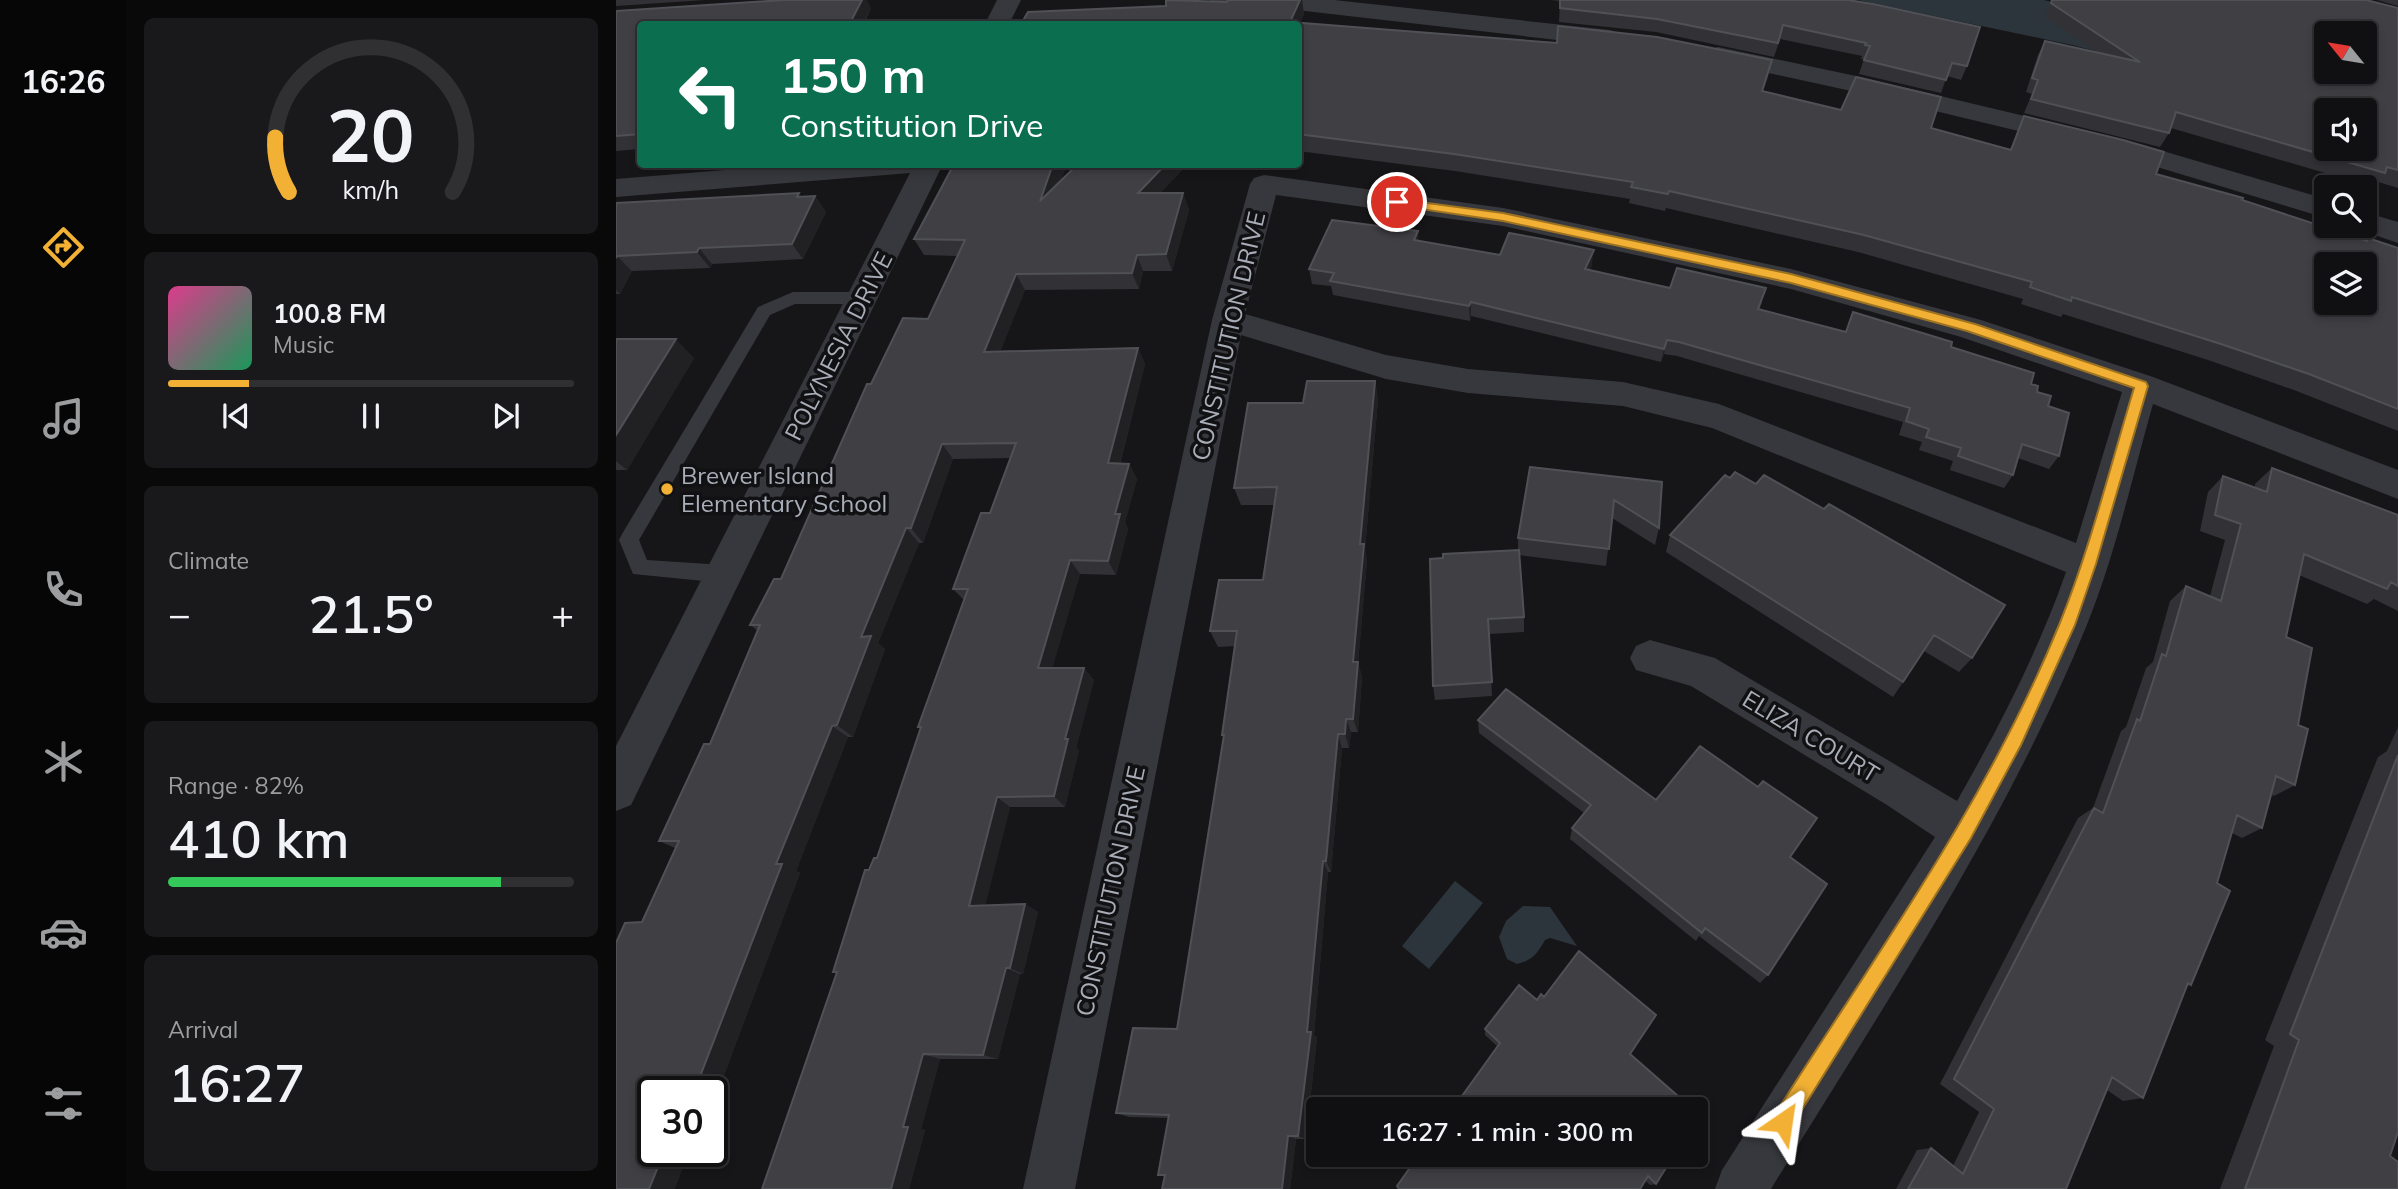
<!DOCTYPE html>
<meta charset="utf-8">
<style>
:root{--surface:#101012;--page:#19191b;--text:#f1f3f6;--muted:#9c9d9f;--line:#303032;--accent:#f2b134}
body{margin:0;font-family:Mulish,sans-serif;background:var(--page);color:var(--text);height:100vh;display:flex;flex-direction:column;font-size:26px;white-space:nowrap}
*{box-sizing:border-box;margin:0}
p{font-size:23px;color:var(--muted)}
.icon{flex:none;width:38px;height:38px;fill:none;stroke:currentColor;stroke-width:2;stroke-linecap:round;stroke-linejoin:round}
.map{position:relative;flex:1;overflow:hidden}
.panel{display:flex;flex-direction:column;gap:18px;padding:18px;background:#09090a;width:490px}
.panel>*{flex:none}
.guide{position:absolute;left:21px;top:21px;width:665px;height:147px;border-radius:7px;box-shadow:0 4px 10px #0003,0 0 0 2px var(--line);background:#0b6e4f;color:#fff;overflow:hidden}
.needle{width:46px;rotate:300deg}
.tools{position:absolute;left:1698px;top:21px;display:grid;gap:14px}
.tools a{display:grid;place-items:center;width:63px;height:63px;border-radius:7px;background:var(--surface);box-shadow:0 4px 10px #0003,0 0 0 2px var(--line);font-size:35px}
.speed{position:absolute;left:21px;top:1076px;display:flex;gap:14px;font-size:35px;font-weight:700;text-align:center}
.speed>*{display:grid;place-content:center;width:91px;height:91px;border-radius:50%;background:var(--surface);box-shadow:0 4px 10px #0003,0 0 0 2px var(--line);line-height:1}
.speed .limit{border:4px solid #111;border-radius:10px;background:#fff;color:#111}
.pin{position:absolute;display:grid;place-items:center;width:60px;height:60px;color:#fff;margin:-30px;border:4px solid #fff;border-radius:50%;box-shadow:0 2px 7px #0007}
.me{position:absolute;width:77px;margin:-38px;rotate:32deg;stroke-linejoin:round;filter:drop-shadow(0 0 5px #0008)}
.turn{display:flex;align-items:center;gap:24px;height:147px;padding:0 28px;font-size:32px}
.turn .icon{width:91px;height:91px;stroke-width:2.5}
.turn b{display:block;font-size:49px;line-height:60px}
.big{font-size:52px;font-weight:600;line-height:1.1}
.panel .tile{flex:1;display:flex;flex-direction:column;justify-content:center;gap:10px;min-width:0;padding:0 24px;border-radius:10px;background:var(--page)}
.panel .dial{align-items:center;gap:0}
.dial svg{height:182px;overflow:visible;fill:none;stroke:var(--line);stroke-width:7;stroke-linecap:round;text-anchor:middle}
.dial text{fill:var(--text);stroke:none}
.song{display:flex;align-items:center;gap:21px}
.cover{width:84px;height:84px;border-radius:10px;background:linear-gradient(135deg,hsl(330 70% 55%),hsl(150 70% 35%))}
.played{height:7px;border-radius:4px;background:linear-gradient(90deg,var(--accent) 20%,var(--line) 20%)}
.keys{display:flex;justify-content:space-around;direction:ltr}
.heat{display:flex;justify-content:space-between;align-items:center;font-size:38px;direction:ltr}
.charge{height:10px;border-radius:5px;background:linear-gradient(90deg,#34c759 82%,var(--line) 0)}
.trip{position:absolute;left:690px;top:1097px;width:402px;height:70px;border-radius:7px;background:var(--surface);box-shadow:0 4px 10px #0003,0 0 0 2px var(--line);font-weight:600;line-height:70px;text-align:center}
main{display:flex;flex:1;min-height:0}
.menu{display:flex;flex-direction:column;width:126px;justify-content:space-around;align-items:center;background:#060607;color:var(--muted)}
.menu .icon{width:49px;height:49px}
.menu .current{color:var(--accent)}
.menu b{font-size:32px;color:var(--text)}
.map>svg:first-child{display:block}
.water{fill:#2c353c}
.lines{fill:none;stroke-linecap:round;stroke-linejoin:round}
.lane{fill:#37383d;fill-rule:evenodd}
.street{fill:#37383d;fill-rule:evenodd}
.wall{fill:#323236}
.shaded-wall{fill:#212124}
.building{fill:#3f3f44;stroke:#4f5156;stroke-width:2;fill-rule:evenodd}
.route{fill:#f2b134;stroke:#9d7322;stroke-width:2}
.poi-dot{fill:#f2b134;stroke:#111113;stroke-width:2.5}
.labels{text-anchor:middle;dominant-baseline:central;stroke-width:7;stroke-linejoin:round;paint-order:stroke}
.street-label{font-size:24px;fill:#a8adb8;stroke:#111113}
.poi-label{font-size:24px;fill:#a8adb8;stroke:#111113;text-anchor:start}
</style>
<main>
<nav class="menu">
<b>16:26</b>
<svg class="icon current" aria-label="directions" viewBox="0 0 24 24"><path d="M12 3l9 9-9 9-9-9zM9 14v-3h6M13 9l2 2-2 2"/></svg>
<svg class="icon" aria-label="music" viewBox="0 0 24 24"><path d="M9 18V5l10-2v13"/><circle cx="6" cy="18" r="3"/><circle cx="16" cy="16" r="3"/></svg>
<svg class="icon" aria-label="phone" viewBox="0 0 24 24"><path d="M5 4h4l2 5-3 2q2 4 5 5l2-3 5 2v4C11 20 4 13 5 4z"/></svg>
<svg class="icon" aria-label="climate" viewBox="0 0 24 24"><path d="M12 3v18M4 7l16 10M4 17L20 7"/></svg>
<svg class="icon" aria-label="car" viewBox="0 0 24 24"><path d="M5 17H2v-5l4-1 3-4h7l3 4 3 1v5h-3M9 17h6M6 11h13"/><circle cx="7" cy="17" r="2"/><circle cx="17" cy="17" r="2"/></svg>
<svg class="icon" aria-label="filters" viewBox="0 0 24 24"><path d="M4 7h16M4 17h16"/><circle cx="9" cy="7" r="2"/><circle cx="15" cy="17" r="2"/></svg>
</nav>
<section class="panel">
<div class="tile dial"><svg viewBox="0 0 100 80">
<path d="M14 69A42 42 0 1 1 86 69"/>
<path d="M14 69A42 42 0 0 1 8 45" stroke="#f2b134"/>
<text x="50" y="56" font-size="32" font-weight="700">20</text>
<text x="50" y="72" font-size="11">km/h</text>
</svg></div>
<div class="tile">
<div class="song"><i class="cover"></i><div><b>100.8 FM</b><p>Music</p></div></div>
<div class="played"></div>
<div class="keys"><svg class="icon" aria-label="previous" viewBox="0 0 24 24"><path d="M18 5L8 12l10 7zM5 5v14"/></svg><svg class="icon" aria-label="pause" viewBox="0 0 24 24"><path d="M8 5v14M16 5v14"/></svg><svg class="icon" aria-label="next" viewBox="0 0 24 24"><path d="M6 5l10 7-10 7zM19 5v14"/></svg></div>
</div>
<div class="tile"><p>Climate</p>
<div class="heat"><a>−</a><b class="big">21.5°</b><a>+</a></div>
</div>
<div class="tile"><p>Range · 82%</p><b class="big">410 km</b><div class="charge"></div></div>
<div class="tile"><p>Arrival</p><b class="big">16:27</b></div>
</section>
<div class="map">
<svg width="1782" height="1189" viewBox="0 0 1782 1189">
<rect width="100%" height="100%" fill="#161618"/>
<path class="water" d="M1242 0H1428L1744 81 1748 110H1710L1456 45Z
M839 881 867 903 813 969 786 946Z
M907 906 934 907 961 946 934 938 929 940C921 954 917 960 901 964L891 959 883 937 890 921Z"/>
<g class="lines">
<path class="lane" d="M177 292H246L255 298 246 304H179L154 315 23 540 31 560 108 565 115 568 118 574 115 580 108 583 17 574 3 540 6 534 142 307Z"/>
<path class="street" d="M381 0H405L393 24H369Z
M594 0H718L994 30 1003 33 1007 38 1003 43 994 46 680 10 606 7 597 5Z
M1102 47 1240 76 1506 139 1710 199V218L1498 154 1240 92 1093 60 1089 55 1093 50Z
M183 164H327L15 805 0 811V746L294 173 0 197V179Z
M648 175 887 208 1175 269 1365 320 1537 377 1782 470V499L1537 404C1516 478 1499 556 1470 627 1389 826 1267 1006 1155 1189H1099L1106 1170 1319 837 1271 805 1075 686 1020 670 1014 658 1020 646 1034 640 1099 658 1341 801C1383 727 1422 652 1450 572L1096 428 1007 406 852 393 770 379 625 335 459 1189H407L596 320 634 184 638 178ZM660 195 887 226 1175 289 1345 337 1506 392 1460 543 1103 404 1007 382 852 369 770 355 629 314Z
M1748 212 1782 222V243L1738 228 1736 226H1748Z"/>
</g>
<path class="wall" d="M0 0H89L0 6Z
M686 0 688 14 684 23 1152 77 1147 91 1225 110 1315 128 1394 150 1408 116 1540 174 1626 200 1750 240 1752 238 1782 248V431L1678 390 1592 360 1447 314 1445 317 1405 304 1407 299 1242 252 1050 208 1049 211 1013 203 1014 199 839 171 682 151V24L550 6 611 2Z
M934 0H1232L1351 66 1345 80 1331 76 1325 93 1243 74 1248 59H1245L1246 56 1164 39 1158 57 1040 32 943 22 944 1Z
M1436 0H1750L1782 8V188L1762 182 1757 187 1555 128 1553 133 1544 147 1408 113 1416 94 1410 92 1422 55 1429 41 1481 52 1429 17Z
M1761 0H1782V6Z
M255 8 249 22 310 24H24V149L0 151V11Z
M338 164H451L445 181 572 164 544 193H567L573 210 556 271H527L523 289 409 290 384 351 522 348 529 364 504 464H513L521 479 509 522 512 529 500 575 464 574 436 668H468L478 680 460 748 463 750 449 807H394L369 905 409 904 422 912 407 974H404L382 1059H324L305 1129 309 1130 293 1189 220 973 217 972 253 870 261 858 304 729 302 727 348 600 337 589 374 513 395 458 337 459 307 543H303L262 643 269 649 237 737H232L180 871 184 873 96 1107V1092H37L26 922 59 848 43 841 94 744 142 631 134 625 165 579 255 384 312 319 341 256 308 255 298 239Z
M183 193 185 196H199L210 212 187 259 96 264 94 268 16 271 4 294H0V203Z
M803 241 884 255 976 264 974 270 1054 288 1146 302 1143 310 1230 332 1335 347 1415 384 1432 406 1443 456 1433 469 1402 458 1397 475 1388 488 1334 470 1337 461 1303 450 1306 442 1283 435 1287 422 1061 356 1048 354 1045 362 855 316 854 321 717 295 715 286 696 284 693 269Z
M0 339 78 358 11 470H0Z
M759 381 762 400 749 549 751 561 742 663 746 677 742 732H735L733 748H726L715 872H712L698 1035 701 1038 690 1139H680L674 1189H546L549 1175 552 1118 513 1117 500 1113 561 1029 608 738 606 735 619 646 602 647 594 631 647 580 658 505H625L618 488 687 403Z
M1656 468 1782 515V611L1758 599 1751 604 1683 575 1670 637 1682 725 1679 785 1658 796 1655 795 1646 828 1626 838 1616 833 1601 883 1575 985 1571 986 1527 1098 1507 1101 1491 1090 1450 1189H1280L1301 1150 1315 1148 1337 1166 1363 1112 1324 1084 1462 818 1477 808 1505 731 1510 727 1530 668 1537 662 1554 601 1570 586 1594 596 1609 540 1584 531 1592 492 1607 476 1639 487V484Z
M1114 478 1356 658 1343 672 1308 651 1277 697 1050 552 1054 535Z
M1046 482 1043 528 1039 545 996 518 990 566 903 555 908 617V632L873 634 876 696 819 700 817 686 902 550V538Z
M862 720 1040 800 1174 857 1152 975 1144 983 1083 936 1080 941 954 839 956 828 968 813 863 733Z
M1782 727V1132L1774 1156 1782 1189H1604L1658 1046 1649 1040 1762 757 1771 751Z
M921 1000 1014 1054 882 1047 869 1035V1029Z
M1058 1155 1040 1184 1034 1185 1029 1180 783 1189Z"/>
<path class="shaded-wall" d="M246 0H251L255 8 247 24 234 23Z
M684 0H686L688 14 682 27 674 22Z
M1156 60 1152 77 1142 108 1146 91Z
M437 164H451L432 218 424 201Z
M550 164H572L528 210 522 193Z
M183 193 193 208 199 196 210 212 187 259 176 244 181 197Z
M567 193 573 210 556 271 550 254Z
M802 231 803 246 798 240Z
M83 248 96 264 94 268 81 252Z
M978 250 976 264 968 283 969 269Z
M521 255 527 271 523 289 516 273Z
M1 256 16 271 4 294 0 290V258Z
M400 274 409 290 378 368 368 352Z
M855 302V316L854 321 853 306Z
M60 339 78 358 11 470 0 461V435Z
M1051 340 1048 354 1045 362 1048 349Z
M522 348 529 364 500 478 492 463Z
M759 381 762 400 749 549 751 561 742 663 746 677 742 732 737 719V662L744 544Z
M326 444 337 459 307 543 295 528Z
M513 464 521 479 509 522 512 529 500 575 492 561 499 514Z
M290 528 303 543 262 643 269 649 237 737 221 725 245 637Z
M454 560 464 574 433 680 422 668Z
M468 668 478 680 460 748 463 750 449 807 438 796 449 739Z
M730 719 735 732 733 748 729 734Z
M216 726 232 737 180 871 184 873 96 1107V1092H78L160 864Z
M722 734 726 748 715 872 710 861Z
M381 797 394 807 367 914 353 906Z
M707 861 712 872 698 1035 701 1038 690 1139 682 1136Z
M409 904 422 912 407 974 394 968Z
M390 968 404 974 382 1059 367 1055Z
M307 1054 324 1059 305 1129 309 1130 293 1189H275L287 1127Z
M672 1136 680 1139 674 1189H666Z
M48 1152H73L59 1189H33Z"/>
<path class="building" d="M167 0H246L234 23 308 20 305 24H24V134L0 136V11Z
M550 0 611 2 612 0H684L674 22 941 43 942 26 1041 37 1156 60 1146 91 1225 110 1240 77 1325 97 1315 128 1395 150 1408 116 1507 140 1548 152 1540 174 1627 198 1626 200 1751 241 1752 238 1782 248V409L1693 374 1605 344 1456 297 1455 301 1414 287 1416 282 1248 235 1053 191 1052 194 1015 187 1017 182 838 154 682 134V24H405L412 12 550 6ZM1710 264H1748V303H1710Z
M944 0H1232L1257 4 1364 27 1351 66 1336 63 1330 80 1248 60 1254 46 1249 45 1250 43 1167 25 1162 43 1041 19 944 8Z
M1436 0H1750L1782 8V170L1771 167 1769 173 1560 112 1553 133 1415 99 1422 80 1416 78 1429 41 1524 62 1435 3ZM1710 33H1748V72H1710ZM1710 110H1748V149H1710Z
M338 164H437L424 201 462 164H550L522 193H567L550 254 521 255 516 273 400 274 368 352 522 348 492 463 513 464 499 514H504L492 561 454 560 422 668H468L449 739H452L438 796 381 797 353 906 409 904 394 968H390L367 1055 307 1054 287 1127H292L275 1189H146L221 972H217L249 870H253L258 858H261L305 727H302L352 589H337L365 513H374L400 443 326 444 295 528H290L245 637 255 636 221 725 216 726 160 864H166L78 1092H37V1152H48L33 1189H0V943L9 923 26 922 63 841H43L88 744H94L144 625H134L158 579H165L251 384H255L287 318 312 319 349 240 298 239Z
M183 193 181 197 199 196 176 244 83 248 81 252 1 256 0 258V203Z
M716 220 802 231 798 240 884 255 893 233 926 239 978 250 969 269 1054 288 1061 268 1150 288 1142 309 1230 332 1237 312 1336 342 1335 347 1418 373 1415 384 1422 386 1421 392 1435 396 1432 406 1453 413 1443 456 1406 444 1397 475 1342 456 1345 448 1310 437 1313 429 1290 421 1294 408 1063 342 1051 340 1048 349 855 302 853 306 714 281 718 273 693 269Z
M0 339H60L0 435Z
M691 381H759L744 544H748L737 662H742L737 719H730L729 734H722L710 861H707L691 1032H695L682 1136H672L666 1189H546L549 1175H542L553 1115 500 1113 517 1028 561 1029 608 735H606L621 631H594L603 580H647L661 487 618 488 632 403H687Z
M914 467 1046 482 1043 528 998 500 993 549 902 538Z
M1656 468 1782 515V586L1775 582 1771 589 1688 554 1670 637 1696 648 1682 725 1692 729 1679 785 1660 776 1646 828 1621 815 1601 883 1614 891 1575 985 1572 983 1527 1098 1496 1077 1450 1189H1292L1315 1148 1347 1174 1378 1109 1338 1079 1478 808 1487 813 1521 719 1524 721 1546 654 1550 656 1570 586 1605 601 1625 524 1599 515 1607 476 1651 492Z
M1119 472 1140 484 1148 475 1208 509 1213 504 1389 605 1356 658 1318 635 1287 682 1054 535 1109 475 1114 478Z
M903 550 908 617 872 619 876 682 817 686 814 559 827 558V554Z
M890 689 1040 800 1084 746 1142 787 1147 781 1201 818 1174 857 1211 884 1152 975 1089 928 1086 933 956 828 975 805 862 720Z
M1782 755V1132L1774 1156 1782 1162V1189H1629L1683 1040 1674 1034Z
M963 951 1040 1015 1014 1054 1078 1110H836L884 1043 869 1029 903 985 921 1000 925 994 928 997Z
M1080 1111 1084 1114 1080 1120Z
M803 1155H1058L1040 1184 1032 1176 1024 1189H783L781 1186Z"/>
<path class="route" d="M781 199 887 213 1175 274 1359 324 1530 382 1532 386 1480 564 1459 625 1405 745 1355 838 1174 1129 1167 1133 1159 1129 1156 1122 1159 1114C1259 956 1372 800 1443 625 1474 549 1494 467 1518 388L1351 331 1175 283 887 221 777 205V200Z"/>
<circle class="poi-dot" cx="51" cy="489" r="7"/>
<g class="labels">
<g class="street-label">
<text transform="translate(612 336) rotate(-77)">CONSTITUTION DRIVE</text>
<text transform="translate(222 346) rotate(-63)">POLYNESIA DRIVE</text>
<text transform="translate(1195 736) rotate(31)">ELIZA COURT</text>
<text transform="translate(494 891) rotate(-78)">CONSTITUTION DRIVE</text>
</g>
<g class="poi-label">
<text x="65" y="475">Brewer Island<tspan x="65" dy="28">Elementary School</tspan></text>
</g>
</g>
</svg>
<div class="tools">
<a><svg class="needle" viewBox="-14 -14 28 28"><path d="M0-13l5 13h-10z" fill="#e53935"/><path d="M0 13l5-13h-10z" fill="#9c9d9f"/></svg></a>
<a><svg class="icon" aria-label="sound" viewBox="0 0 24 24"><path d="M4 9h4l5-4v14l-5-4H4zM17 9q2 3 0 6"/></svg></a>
<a><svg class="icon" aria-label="search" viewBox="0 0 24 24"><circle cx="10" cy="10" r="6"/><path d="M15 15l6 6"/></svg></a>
<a><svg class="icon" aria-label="layers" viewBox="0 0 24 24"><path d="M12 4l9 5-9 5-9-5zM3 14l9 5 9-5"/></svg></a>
</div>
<div class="speed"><div class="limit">30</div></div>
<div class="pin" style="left:781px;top:202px;background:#d93025"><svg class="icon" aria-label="arrive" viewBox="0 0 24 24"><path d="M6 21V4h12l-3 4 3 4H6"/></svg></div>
<svg class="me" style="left:1167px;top:1122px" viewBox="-20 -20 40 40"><path d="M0-17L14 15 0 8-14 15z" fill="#f2b134" stroke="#fff" stroke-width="4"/></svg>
<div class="trip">16:27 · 1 min · 300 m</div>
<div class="guide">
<div class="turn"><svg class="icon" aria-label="left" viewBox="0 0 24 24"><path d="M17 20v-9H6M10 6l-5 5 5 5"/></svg><div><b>150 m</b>Constitution Drive</div></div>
</div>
</div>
</main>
